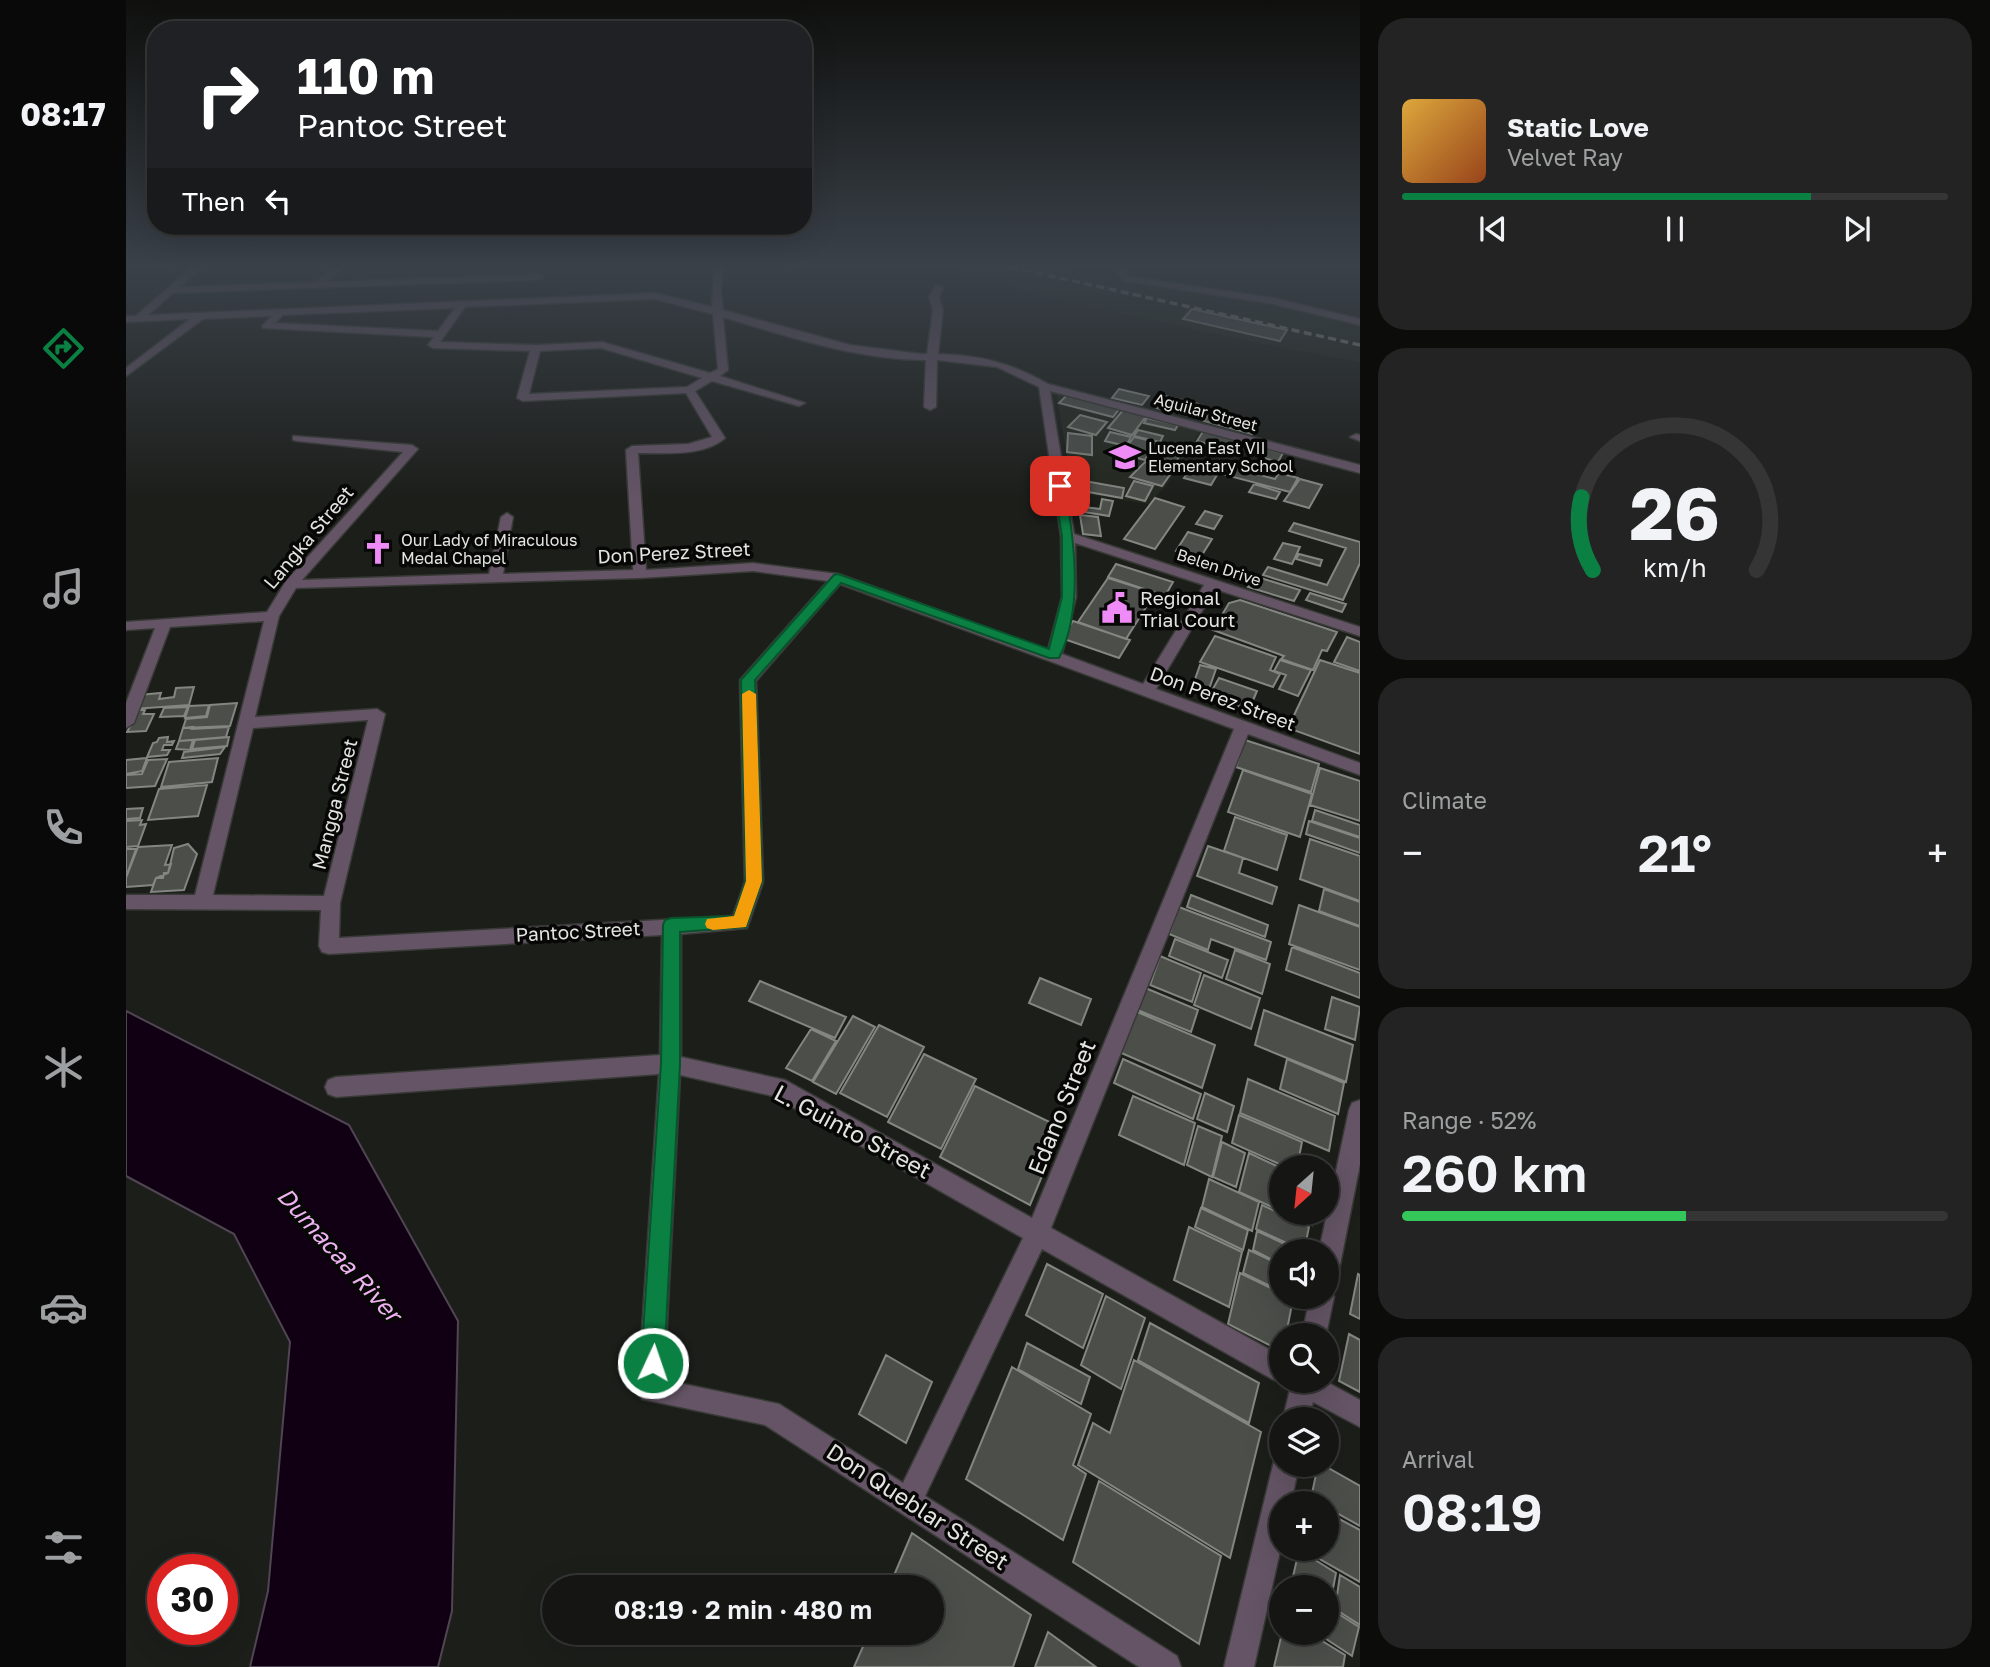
<!DOCTYPE html>
<meta charset="utf-8">
<style>
:root{--surface:#151614;--page:#222322;--text:#f1f3f6;--muted:#9d9fa0;--line:#343534;--accent:#0b8043}
body{margin:0;font-family:"Golos Text",sans-serif;background:var(--page);color:var(--text);height:100vh;display:flex;flex-direction:column;font-size:26px;white-space:nowrap}
*{box-sizing:border-box;margin:0}
p{font-size:23px;color:var(--muted)}
.icon{flex:none;width:38px;height:38px;fill:none;stroke:currentColor;stroke-width:2;stroke-linecap:round;stroke-linejoin:round}
.map{position:relative;flex:1;overflow:hidden}
.panel{display:flex;flex-direction:column;gap:18px;padding:18px;background:#0c0c0b;width:630px}
.panel>*{flex:none}
.guide{position:absolute;left:21px;top:21px;width:665px;height:214px;border-radius:28px;box-shadow:0 7px 28px #0002,0 0 0 2px var(--line);background:#202124;color:#fff;overflow:hidden}
.needle{width:46px;rotate:207deg}
.controls{position:absolute;left:1143px;top:1155px;display:grid;gap:14px}
.controls a{display:grid;place-items:center;width:70px;height:70px;border-radius:50%;background:var(--surface);box-shadow:0 7px 28px #0002,0 0 0 2px var(--line);font-size:35px}
.speed{position:absolute;left:21px;top:1554px;display:flex;gap:14px;font-size:35px;font-weight:700;text-align:center}
.speed>*{display:grid;place-content:center;width:91px;height:91px;border-radius:50%;background:var(--surface);box-shadow:0 7px 28px #0002,0 0 0 2px var(--line);line-height:1}
.speed .limit{border:10px solid #d22;background:#fff;color:#111}
.pin{position:absolute;display:grid;place-items:center;width:60px;height:60px;color:#fff;margin:-30px;border-radius:14px;box-shadow:0 4px 10px #0006}
.me{position:absolute;width:77px;margin:-38px;rotate:3deg;stroke-linejoin:round;filter:drop-shadow(0 0 5px #0008)}
.turn{display:flex;align-items:center;gap:24px;height:147px;padding:0 35px;font-size:32px}
.turn .icon{width:91px;height:91px;stroke-width:2.5}
.turn b{display:block;font-size:49px;line-height:60px}
.then{display:flex;align-items:center;height:66px;padding:0 35px;background:#0003;gap:14px;font-size:26px}
.big{font-size:52px;font-weight:600;line-height:1.1}
.panel .widget{flex:1;display:flex;flex-direction:column;justify-content:center;gap:10px;min-width:0;padding:0 24px;border-radius:28px;background:var(--page)}
.panel .dial{align-items:center;gap:0}
.dial svg{height:182px;overflow:visible;fill:none;stroke:var(--line);stroke-width:7;stroke-linecap:round;text-anchor:middle}
.dial text{fill:var(--text);stroke:none}
.song{display:flex;align-items:center;gap:21px}
.cover{width:84px;height:84px;border-radius:10px;background:linear-gradient(135deg,hsl(40 70% 55%),hsl(20 70% 35%))}
.played{height:7px;border-radius:4px;background:linear-gradient(90deg,var(--accent) 75%,var(--line) 75%)}
.keys{display:flex;justify-content:space-around;direction:ltr}
.heat{display:flex;justify-content:space-between;align-items:center;font-size:38px;direction:ltr}
.charge{height:10px;border-radius:5px;background:linear-gradient(90deg,#34c759 52%,var(--line) 0)}
.trip{position:absolute;left:416px;top:1575px;width:402px;height:70px;border-radius:35px;background:var(--surface);box-shadow:0 7px 28px #0002,0 0 0 2px var(--line);font-weight:600;line-height:70px;text-align:center}
main{display:flex;flex:1;min-height:0}
.tabs{display:flex;flex-direction:column;width:126px;justify-content:space-around;align-items:center;background:#080908;color:var(--muted)}
.tabs .icon{width:49px;height:49px}
.tabs .active{color:var(--accent)}
.tabs b{font-size:32px;color:var(--text)}
.map>svg:first-child{display:block}
.built{fill:#23281f}
.water{fill:#110014;stroke:#504552;stroke-width:2}
.building{fill:#4b4e49;stroke:#838681;stroke-width:2}
.lines{fill:none;stroke-linecap:round;stroke-linejoin:round}
.minor-casing{stroke:#383a36;stroke-width:3}
.minor{fill:#645465;fill-rule:evenodd}
.rail{stroke:#828380;stroke-width:3.5;stroke-dasharray:8 4.5;stroke-linecap:butt}
.route{fill:#0b8043;stroke:#07532c;stroke-width:2}
.slow{fill:#f59e0b}
.labels{text-anchor:middle;dominant-baseline:central;stroke-width:7;stroke-linejoin:round;paint-order:stroke}
.far-street-label{font-size:16px;fill:#e4e5e3;stroke:#070806}
.far-poi-label{font-size:16px;fill:#e4e5e3;stroke:#070806;text-anchor:start}
.street-label{font-size:19px;fill:#e4e5e3;stroke:#070806}
.poi-label{font-size:19px;fill:#e4e5e3;stroke:#070806;text-anchor:start}
.near-street-label{font-size:23px;fill:#e4e5e3;stroke:#070806}
.near-water-label{font-size:24px;font-style:italic;fill:#eeb1f1;stroke:#070806}
</style>
<main>
<nav class="tabs">
<b>08:17</b>
<svg class="icon active" aria-label="directions" viewBox="0 0 24 24"><path d="M12 3l9 9-9 9-9-9zM9 14v-3h6M13 9l2 2-2 2"/></svg>
<svg class="icon" aria-label="music" viewBox="0 0 24 24"><path d="M9 18V5l10-2v13"/><circle cx="6" cy="18" r="3"/><circle cx="16" cy="16" r="3"/></svg>
<svg class="icon" aria-label="phone" viewBox="0 0 24 24"><path d="M5 4h4l2 5-3 2q2 4 5 5l2-3 5 2v4C11 20 4 13 5 4z"/></svg>
<svg class="icon" aria-label="climate" viewBox="0 0 24 24"><path d="M12 3v18M4 7l16 10M4 17L20 7"/></svg>
<svg class="icon" aria-label="car" viewBox="0 0 24 24"><path d="M5 17H2v-5l4-1 3-4h7l3 4 3 1v5h-3M9 17h6M6 11h13"/><circle cx="7" cy="17" r="2"/><circle cx="17" cy="17" r="2"/></svg>
<svg class="icon" aria-label="filters" viewBox="0 0 24 24"><path d="M4 7h16M4 17h16"/><circle cx="9" cy="7" r="2"/><circle cx="15" cy="17" r="2"/></svg>
</nav>
<div class="map">
<svg width="1234" height="1667" viewBox="0 0 1234 1667">
<rect width="100%" height="100%" fill="#1c1e1a"/>
<path class="built" d="M817 267H927L1022 283 1080 288 1234 326V362L1157 348 914 296Z
M930 392 1076 428 1040 486 1022 504 947 492Z"/>
<path class="water" d="M0 1011 223 1125 332 1321 326 1611 312 1667H124L142 1591 164 1342 108 1234 0 1176Z"/>
<path class="building" d="M1066 309 1161 330 1154 341 1057 319Z
M993 389 1023 396 1016 405 986 398Z
M941 395 994 408 987 417 933 403Z
M1039 396 1072 404 1064 416 1031 408Z
M998 409 1021 415 1006 435 982 428Z
M1084 413 1132 425 1126 434 1078 421Z
M954 415 981 422 970 435 942 427Z
M1021 418 1052 425 1049 430 1018 423Z
M1012 430 1037 436 1034 442 1008 436Z
M1078 430 1116 440 1110 451 1071 441Z
M984 432 1005 437 1000 446 979 441Z
M942 433 966 436V455L941 452Z
M1008 437 1030 442 1019 460 996 454Z
M1034 447 1056 452 1046 468 1024 462Z
M1133 447 1157 453 1152 462 1128 455Z
M1083 461 1149 479 1153 473 1172 478 1164 492 1077 469Z
M1019 462 1048 469 1036 486 1004 477Z
M1064 468 1091 475 1085 485 1058 478Z
M1174 479 1196 485 1183 508 1158 501Z
M953 480 998 488 996 498 951 490Z
M1008 481 1027 486 1019 501 1000 496Z
M1128 484 1154 492 1150 499 1123 492Z
M1029 498 1058 507 1029 549 998 539Z
M976 499 987 501 983 516 958 512 959 507 974 509Z
M1079 511 1096 516 1088 529 1070 524Z
M954 515 972 517 975 536 957 534Z
M1168 523 1234 542V563L1217 600 1137 575 1142 567 1201 585 1220 548 1163 531Z
M1062 532 1086 539 1074 558 1050 551Z
M1157 543 1174 547 1166 564 1148 559Z
M1173 554 1196 560 1194 566 1170 559Z
M990 564 1047 582 1039 596 982 577Z
M1128 576 1174 590 1168 601 1122 587Z
M982 578 1029 593 1000 639 952 622Z
M1184 593 1220 604 1216 612 1180 600Z
M1114 600 1211 632 1201 651 1196 650 1187 670 1155 659 1158 656 1087 630 1103 603Z
M947 621 1004 640 993 658 935 638Z
M1089 636 1150 657 1144 670 1154 674 1147 687 1074 662Z
M1221 637 1234 642V671L1208 662Z
M1154 660 1185 670 1172 696 1153 689 1160 675 1148 671Z
M1194 660 1234 673V754L1162 728Z
M1074 665 1090 669 1083 689 1067 685Z
M1093 678 1131 691 1123 710 1083 696Z
M68 687 63 705 8 709 13 695 35 693 33 699 48 697 50 688Z
M111 703 104 726 57 728 60 719 81 717 84 705Z
M83 705 80 716 59 718 63 706Z
M62 707 58 716 34 717 38 708Z
M13 710H19L17 714H28L20 731 1 732Z
M67 727 66 729 103 727 100 737 53 741 57 728Z
M42 737 41 742 48 741 46 745H38L36 750H44L41 755 21 757 27 743 31 742 33 738Z
M103 737 101 746 66 749 69 740Z
M67 740 64 750 50 749 53 741Z
M1119 740 1193 764 1185 792 1110 767Z
M99 747 94 754 56 758 58 752Z
M21 758 16 771 0 774V760Z
M92 758 86 782 35 787 43 762Z
M41 759 29 786 0 788V775L16 774 22 760Z
M1194 768 1234 781V821L1184 805Z
M1117 770 1186 794 1174 837 1102 812Z
M81 785 72 816 22 820 33 789Z
M17 808 14 818 0 819V809Z
M1189 810 1234 825V837L1186 821Z
M1109 817 1161 835 1151 870 1098 851Z
M16 820 14 825 20 824 12 846 0 847V821Z
M1183 821 1234 838V853L1180 834Z
M1184 839 1234 856V901L1174 879Z
M62 844 71 854 58 890 25 892 30 878 42 873 48 848Z
M46 845 39 865 45 864 42 873H38L37 878H30L27 885 0 887V878L12 847Z
M1082 846 1117 858 1113 873 1151 887 1146 904 1071 876Z
M0 849H10L0 877Z
M1198 889 1234 902V926L1193 911Z
M1065 895 1142 925 1139 937 1061 907Z
M1173 905 1234 927V970L1163 944Z
M1053 907 1145 942 1140 960 1085 939 1082 950 1043 934Z
M1049 939 1102 960 1096 978 1043 956Z
M1166 947 1234 973V998L1160 970Z
M1109 950 1144 964 1136 994 1100 979Z
M1034 956 1075 973 1066 1002 1024 985Z
M1078 975 1134 998 1125 1029 1068 1005Z
M914 978 965 999 955 1025 903 1003Z
M634 981 720 1017 709 1038 623 1001Z
M1017 987 1072 1010 1065 1032 1009 1009Z
M1206 997 1234 1007 1229 1040 1199 1029Z
M1138 1010 1227 1045 1220 1082 1129 1045Z
M1009 1011 1089 1045 1076 1088 993 1052Z
M727 1016 749 1027 710 1094 687 1082Z
M753 1025 798 1047 761 1117 714 1093Z
M685 1029 710 1041 686 1081 660 1068Z
M798 1054 850 1079 815 1149 762 1122Z
M997 1059 1075 1094 1067 1119 988 1083Z
M1161 1059 1218 1083 1212 1114 1154 1089Z
M1122 1079 1209 1116 1203 1151 1114 1113Z
M849 1086 936 1128 904 1205 814 1157Z
M1079 1093 1108 1106 1101 1132 1071 1119Z
M1007 1096 1069 1123 1058 1165 993 1135Z
M1113 1115 1176 1142 1171 1167H1160L1106 1143Z
M1072 1126 1096 1136 1086 1177 1061 1165Z
M1096 1142 1119 1153 1110 1187 1087 1177Z
M1123 1153 1155 1168V1211L1113 1192Z
M1083 1179 1133 1202 1126 1231 1076 1207Z
M1136 1205 1183 1227 1178 1251 1130 1229Z
M1075 1208 1122 1230 1117 1250 1069 1227Z
M1159 1213H1189L1186 1225Z
M1063 1227 1116 1252 1103 1307 1048 1280Z
M1131 1231 1174 1251H1155V1264L1127 1250Z
M1123 1250 1155 1265V1291L1117 1273Z
M921 1264 977 1294 957 1348 900 1315Z
M1114 1273 1155 1293V1297L1167 1299 1160 1335H1155V1351L1102 1324Z
M1232 1274 1234 1275V1319L1224 1314Z
M980 1296 1019 1318 995 1389 955 1365Z
M1024 1323 1133 1383 1123 1423 1012 1360Z
M1223 1334 1234 1340V1392L1213 1381Z
M901 1343 964 1377 955 1404 892 1369Z
M760 1355 806 1382 780 1443 733 1414Z
M1008 1360 1135 1432 1104 1558 952 1465 967 1423 984 1433Z
M886 1367 965 1414 947 1465 960 1474 937 1540 840 1479Z
M1192 1465H1197L1234 1486V1526L1200 1507V1503L1185 1498Z
M973 1481 1095 1556 1073 1644 947 1562Z
M1200 1512 1234 1530V1582L1176 1549H1200Z
M786 1533 905 1615 887 1667H728L743 1633H807V1587H763Z
M1173 1550 1210 1573 1204 1604 1200 1602V1587H1177L1166 1581Z
M1214 1575 1234 1587V1625L1209 1609Z
M1200 1606 1233 1627 1226 1656 1191 1633H1200Z
M922 1632 970 1667H909Z
M1156 1633H1183L1219 1655 1217 1667H1148Z"/>
<g class="lines">
<defs>
<path id="minor" d="M66 267H76L54 287 191 282 206 267H216L202 282 412 274 417 277 412 280 47 293 22 315 529 293 586 307 588 267H597L595 292 597 310 724 345 795 354H801L807 310 803 297 809 286 812 285 817 288 813 297 817 310 812 354C853 355 886 363 922 384L1234 465V473L924 391 948 534 1234 627V636L1089 589 1030 689 1234 763V775L1122 734 925 1228 1155 1356V1381H1160L1155 1383 1146 1379 916 1249 799 1496 1051 1656 1055 1667H1013L639 1425 516 1399 512 1390 533 1074 210 1097 202 1094 199 1087 202 1080 210 1077 534 1055 536 935 203 954 196 952 193 946 195 910 0 909V895H69L138 621 44 627 8 723 0 728V703L29 628 0 630V622L141 612 160 581 277 452 171 441 167 440V436L286 445 292 449 176 580 363 574 375 517 381 513 387 517 377 574 507 570 500 450 506 446 562 444 586 437 560 393 397 401 391 398 404 351 307 348 302 345 308 337 137 328 136 326 146 316 77 319 0 376V368L64 319 0 322V316H10ZM529 299 587 314 592 369 584 373 476 342 410 345 314 342 339 307ZM329 308 312 331 149 323 157 315ZM597 317C663 337 732 360 800 360L798 407 804 410 810 407 811 360 871 367 913 387 935 536 936 597 922 650 712 574 627 563 520 570 512 453C539 453 577 457 599 438L569 391 586 381 673 406 679 403 594 376 602 370ZM475 348 576 378 561 387 403 394 414 351ZM949 543 1078 585 1017 684 936 654 950 597ZM627 571 702 581 614 680 619 882 607 916 213 938 214 903 259 714 251 709 129 717 153 616 170 588 514 578ZM714 584 1108 729 906 1218 659 1080 555 1057V934L621 928 637 882 630 681ZM242 720 198 896 87 895 127 728ZM554 1075 647 1096 897 1238 777 1483 653 1404 538 1380Z
M995 267H1003L1001 276 1147 298 1234 319V325L1147 304 998 281 991 274Z
M1230 434 1234 435V441L1224 437Z
M1234 1100V1164L1212 1275 1209 1284 1201 1287 1205 1288 1208 1297 1200 1335H1176L1184 1297H1200V1251H1193L1223 1110 1226 1103Z
M1161 1381H1199L1234 1400V1427L1187 1402 1183 1419H1157L1164 1389Z
M1155 1454V1465H1173L1165 1503H1155V1547L1128 1667H1098L1147 1465 1150 1455Z"/>
</defs>
<use href="#minor" class="minor-casing"/>
<use href="#minor" class="minor"/>
<path class="rail" d="M885 267 1234 345"/>
</g>
<linearGradient id="sky" x2="0" y2="1"><stop stop-color="#0f100e"/><stop offset="0.53" stop-color="#3a4149"/><stop offset="1" stop-color="#3a4149" stop-opacity="0"/></linearGradient>
<rect width="1234" height="500" fill="url(#sky)"/>
<path class="route" d="M934 483 939 486C948 540 958 608 933 658H923L715 583 629 680 636 881 620 927 554 932V1064L538 1363 535 1371 527 1374 519 1371 515 1363 535 1064 537 925 539 920 545 918 608 916 620 881 615 680 708 575 712 574 923 649 936 597V536L928 486Z"/>
<path class="slow" d="M623 690 630 694 636 881 620 927 587 930 581 928 579 924 581 919 608 916 620 881 616 694Z"/>
<defs>
<symbol id="school-bare" viewBox="-9 -9 18 18"><path d="M0-5L7-2L0 1L-7-2ZM-4 1L0 2.5L4 1V4Q0 6-4 4Z" fill="#ef8bf6" stroke="#070806" stroke-width="2.5" paint-order="stroke"/></symbol>
<symbol id="church-bare" viewBox="-9 -9 18 18"><path d="M-1.2-6h2.4v3.5h3.3v2.4h-3.3V6h-2.4V-.1h-3.3v-2.4h3.3Z" fill="#ef8bf6" stroke="#070806" stroke-width="2.5" paint-order="stroke"/></symbol>
<symbol id="civic-bare" viewBox="-9 -9 18 18"><path d="M-.6-6.5H3V-4.5H.6V-3L4-1V1h2V6H-6V1h2V-1L-.6-3ZM-1.2 2.5V6h2.4V2.5Z" fill="#ef8bf6" stroke="#070806" stroke-width="2.5" paint-order="stroke"/></symbol>
</defs>
<g fill-rule="evenodd">
<use href="#school-bare" x="977" y="435" width="44" height="44"/>
<use href="#church-bare" x="230" y="527" width="44" height="44"/>
<use href="#civic-bare" x="969" y="586" width="44" height="44"/>
</g>
<g class="labels">
<g class="far-street-label">
<text transform="translate(1080 412) rotate(15)">Aguilar Street</text>
<text transform="translate(1093 567) rotate(18)">Belen Drive</text>
</g>
<g class="far-poi-label">
<text x="1022" y="448">Lucena East VII<tspan x="1022" dy="18">Elementary School</tspan></text>
<text x="275" y="540">Our Lady of Miraculous<tspan x="275" dy="18">Medal Chapel</tspan></text>
</g>
<g class="street-label">
<text transform="translate(182 537) rotate(-50)">Langka Street</text>
<text transform="translate(548 552) rotate(-3)">Don Perez Street</text>
<text transform="translate(1097 698) rotate(20)">Don Perez Street</text>
<text transform="translate(208 804) rotate(-76)">Mangga Street</text>
<text transform="translate(452 931) rotate(-3)">Pantoc Street</text>
</g>
<g class="poi-label">
<text x="1014" y="597">Regional<tspan x="1014" dy="22">Trial Court</tspan></text>
</g>
<g class="near-street-label">
<text transform="translate(935 1107) rotate(-68)">Edano Street</text>
<text transform="translate(727 1131) rotate(28)">L. Guinto Street</text>
<text transform="translate(792 1506) rotate(33)">Don Queblar Street</text>
</g>
<g class="near-water-label">
<text transform="translate(214 1254) rotate(48)">Dumacaa River</text>
</g>
</g>
</svg>
<div class="controls">
<a><svg class="needle" viewBox="-14 -14 28 28"><path d="M0-13l5 13h-10z" fill="#e53935"/><path d="M0 13l5-13h-10z" fill="#9d9fa0"/></svg></a>
<a><svg class="icon" aria-label="sound" viewBox="0 0 24 24"><path d="M4 9h4l5-4v14l-5-4H4zM17 9q2 3 0 6"/></svg></a>
<a><svg class="icon" aria-label="search" viewBox="0 0 24 24"><circle cx="10" cy="10" r="6"/><path d="M15 15l6 6"/></svg></a>
<a><svg class="icon" aria-label="layers" viewBox="0 0 24 24"><path d="M12 4l9 5-9 5-9-5zM3 14l9 5 9-5"/></svg></a>
<a>+</a>
<a>−</a>
</div>
<div class="speed"><div class="limit">30</div></div>
<div class="pin" style="left:934px;top:486px;background:#d93025"><svg class="icon" aria-label="arrive" viewBox="0 0 24 24"><path d="M6 21V4h12l-3 4 3 4H6"/></svg></div>
<svg class="me" style="left:527px;top:1363px" viewBox="-20 -20 40 40"><circle r="17" fill="#0b8043" stroke="#fff" stroke-width="3"/><path d="M0-11L8 9 0 5-8 9z" fill="#fff"/></svg>
<div class="trip">08:19 · 2 min · 480 m</div>
<div class="guide">
<div class="turn"><svg class="icon" aria-label="right" viewBox="0 0 24 24"><path d="M7 20v-9h11M14 6l5 5-5 5"/></svg><div><b>110 m</b>Pantoc Street</div></div>
<div class="then">Then<svg class="icon" aria-label="left" viewBox="0 0 24 24"><path d="M17 20v-9H6M10 6l-5 5 5 5"/></svg></div>
</div>
</div>
<section class="panel">
<div class="widget">
<div class="song"><i class="cover"></i><div><b>Static Love</b><p>Velvet Ray</p></div></div>
<div class="played"></div>
<div class="keys"><svg class="icon" aria-label="previous" viewBox="0 0 24 24"><path d="M18 5L8 12l10 7zM5 5v14"/></svg><svg class="icon" aria-label="pause" viewBox="0 0 24 24"><path d="M8 5v14M16 5v14"/></svg><svg class="icon" aria-label="next" viewBox="0 0 24 24"><path d="M6 5l10 7-10 7zM19 5v14"/></svg></div>
</div>
<div class="widget dial"><svg viewBox="0 0 100 80">
<path d="M14 69A42 42 0 1 1 86 69"/>
<path d="M14 69A42 42 0 0 1 9 37" stroke="#0b8043"/>
<text x="50" y="56" font-size="32" font-weight="700">26</text>
<text x="50" y="72" font-size="11">km/h</text>
</svg></div>
<div class="widget"><p>Climate</p>
<div class="heat"><a>−</a><b class="big">21°</b><a>+</a></div>
</div>
<div class="widget"><p>Range · 52%</p><b class="big">260 km</b><div class="charge"></div></div>
<div class="widget"><p>Arrival</p><b class="big">08:19</b></div>
</section>
</main>
